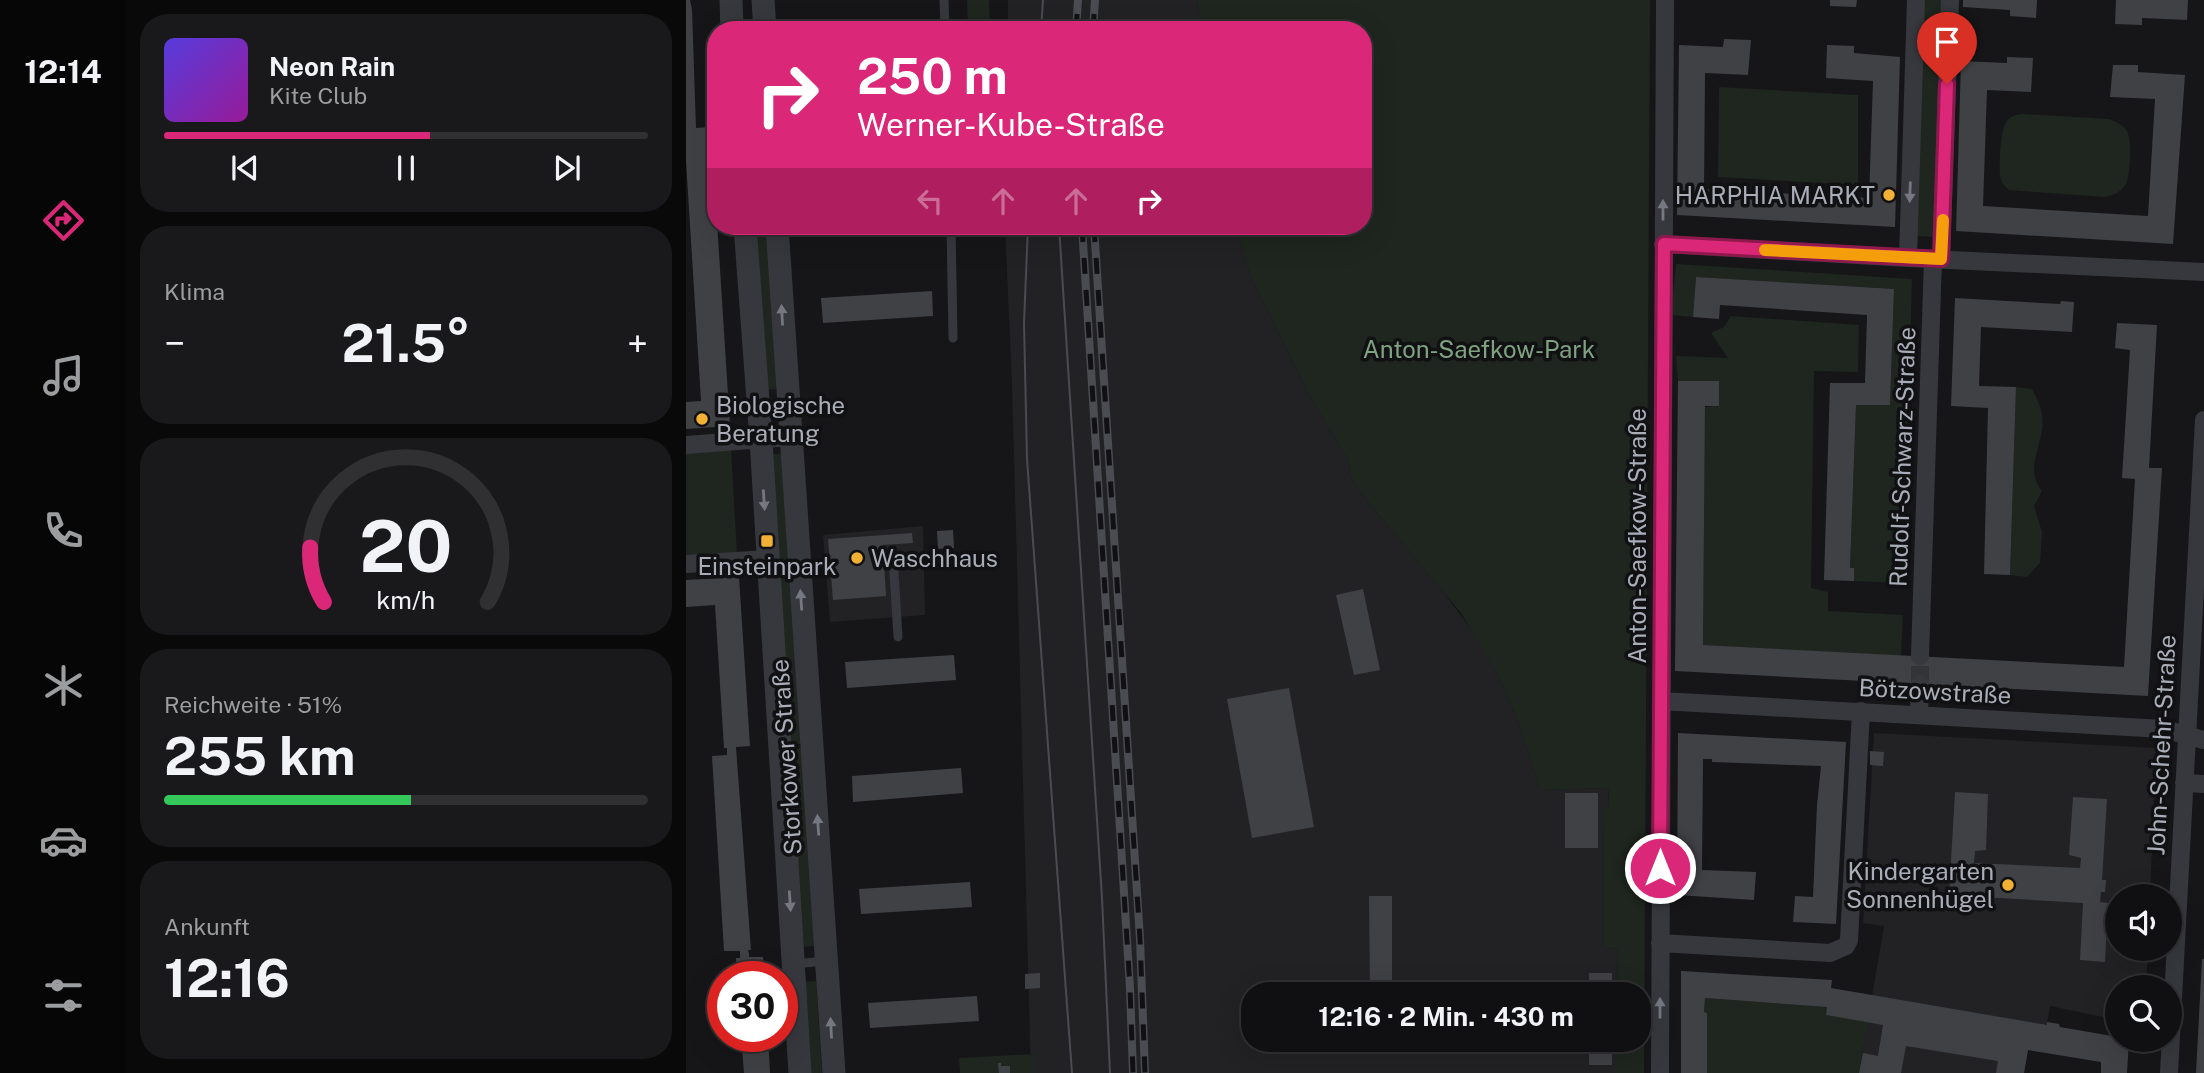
<!DOCTYPE html>
<html lang="de">
<meta charset="utf-8">
<style>
:root{--surface:#101012;--page:#19191b;--text:#f1f3f6;--muted:#9c9d9f;--line:#303032;--accent:#db2777}
body{margin:0;font-family:"Public Sans",sans-serif;background:var(--page);color:var(--text);height:100vh;display:flex;flex-direction:column;font-size:26px;white-space:nowrap}
*{box-sizing:border-box;margin:0}
p{font-size:23px;color:var(--muted)}
.icon{flex:none;width:38px;height:38px;fill:none;stroke:currentColor;stroke-width:2;stroke-linecap:round;stroke-linejoin:round}
.map{position:relative;flex:1;overflow:hidden}
.details{display:flex;flex-direction:column;gap:14px;padding:14px;background:#09090a;width:560px}
.details>*{flex:none}
.top-card{position:absolute;left:21px;top:21px;width:665px;height:214px;border-radius:28px;box-shadow:0 7px 28px #0002,0 0 0 2px var(--line);background:#db2777;color:#fff;overflow:hidden}
.fabs{position:absolute;left:1419px;top:884px;display:grid;gap:14px}
.fabs a{display:grid;place-items:center;width:77px;height:77px;border-radius:50%;background:var(--surface);box-shadow:0 7px 28px #0002,0 0 0 2px var(--line);font-size:35px}
.speed{position:absolute;left:21px;top:961px;display:flex;gap:14px;font-size:35px;font-weight:700;text-align:center}
.speed>*{display:grid;place-content:center;width:91px;height:91px;border-radius:50%;background:var(--surface);box-shadow:0 7px 28px #0002,0 0 0 2px var(--line);line-height:1}
.speed .limit{border:10px solid #d22;background:#fff;color:#111}
.pin{position:absolute;display:grid;place-items:center;width:60px;height:60px;color:#fff;margin:-72px -30px;border-radius:50% 50% 50% 0;rotate:-45deg;box-shadow:0 0 7px #0007}
.pin .icon{rotate:45deg}
.me{position:absolute;width:77px;margin:-38px;rotate:0deg;stroke-linejoin:round;filter:drop-shadow(0 0 5px #0008)}
.turn{display:flex;align-items:center;gap:24px;height:147px;padding:0 35px;font-size:32px}
.turn .icon{width:91px;height:91px;stroke-width:2.5}
.turn b{display:block;font-size:49px;line-height:60px}
.lanes{display:flex;align-items:center;height:66px;padding:0 35px;background:#0003;justify-content:center;gap:35px;direction:ltr}
.lanes .off{opacity:.35}
.big{font-size:52px;font-weight:700;line-height:1.1}
.details .tile{flex:1;display:flex;flex-direction:column;justify-content:center;gap:10px;min-width:0;padding:0 24px;border-radius:28px;background:var(--page)}
.details .dial{align-items:center;gap:0}
.dial svg{height:182px;overflow:visible;fill:none;stroke:var(--line);stroke-width:7;stroke-linecap:round;text-anchor:middle}
.dial text{fill:var(--text);stroke:none}
.song{display:flex;align-items:center;gap:21px}
.cover{width:84px;height:84px;border-radius:10px;background:linear-gradient(135deg,hsl(250 70% 55%),hsl(300 70% 35%))}
.played{height:7px;border-radius:4px;background:linear-gradient(90deg,var(--accent) 55%,var(--line) 55%)}
.keys{display:flex;justify-content:space-around;direction:ltr}
.heat{display:flex;justify-content:space-between;align-items:center;font-size:38px;direction:ltr}
.charge{height:10px;border-radius:5px;background:linear-gradient(90deg,#34c759 51%,var(--line) 0)}
.trip{position:absolute;left:555px;top:982px;width:410px;height:70px;border-radius:28px;background:var(--surface);box-shadow:0 7px 28px #0002,0 0 0 2px var(--line);font-weight:700;line-height:70px;text-align:center}
main{display:flex;flex:1;min-height:0}
.tabs{display:flex;flex-direction:column;width:126px;justify-content:space-around;align-items:center;background:#060607;color:var(--muted)}
.tabs .icon{width:49px;height:49px}
.tabs .on{color:var(--accent)}
.tabs b{font-size:32px;color:var(--text)}
.map>svg:first-child{display:block}
.built{fill:#222225}
.green{fill:#1e261f}
.building{fill:#404145}
.lines{fill:none;stroke-linecap:round;stroke-linejoin:round}
.minor-tunnel{stroke:#333438;stroke-width:18;stroke-dasharray:18 9;stroke-linecap:butt}
.service{stroke:#37383d;stroke-width:9}
.minor{stroke:#37383d;stroke-width:18}
.tertiary{stroke:#37383d;stroke-width:23}
.tram{stroke:#4a4c52;stroke-width:2}
.rail-casing{stroke:#4a4c52;stroke-width:8}
.rail{stroke:#111113;stroke-width:5;stroke-dasharray:16;stroke-linecap:butt}
.oneway{fill:#757881}
.route-casing{stroke:#8e194d;stroke-width:18}
.route{stroke:#db2777;stroke-width:12}
.slow{stroke:#f59e0b;stroke-width:12}
.poi-dot{fill:#f2b134;stroke:#111113;stroke-width:2.5}
.labels{text-anchor:middle;dominant-baseline:central;stroke-width:7;stroke-linejoin:round;paint-order:stroke}
.poi-label{font-size:24px;fill:#a8adb8;stroke:#111113;text-anchor:end}
.park-label{font-size:24px;fill:#7fa381;stroke:#111113}
.street-label{font-size:24px;fill:#a8adb8;stroke:#111113}
</style>
<main>
<nav class="tabs">
<b>12:14</b>
<svg class="icon on" aria-label="directions" viewBox="0 0 24 24"><path d="M12 3l9 9-9 9-9-9zM9 14v-3h6M13 9l2 2-2 2"/></svg>
<svg class="icon" aria-label="music" viewBox="0 0 24 24"><path d="M9 18V5l10-2v13"/><circle cx="6" cy="18" r="3"/><circle cx="16" cy="16" r="3"/></svg>
<svg class="icon" aria-label="phone" viewBox="0 0 24 24"><path d="M5 4h4l2 5-3 2q2 4 5 5l2-3 5 2v4C11 20 4 13 5 4z"/></svg>
<svg class="icon" aria-label="climate" viewBox="0 0 24 24"><path d="M12 3v18M4 7l16 10M4 17L20 7"/></svg>
<svg class="icon" aria-label="car" viewBox="0 0 24 24"><path d="M5 17H2v-5l4-1 3-4h7l3 4 3 1v5h-3M9 17h6M6 11h13"/><circle cx="7" cy="17" r="2"/><circle cx="17" cy="17" r="2"/></svg>
<svg class="icon" aria-label="filters" viewBox="0 0 24 24"><path d="M4 7h16M4 17h16"/><circle cx="9" cy="7" r="2"/><circle cx="15" cy="17" r="2"/></svg>
</nav>
<section class="details">
<div class="tile">
<div class="song"><i class="cover"></i><div><b>Neon Rain</b><p>Kite Club</p></div></div>
<div class="played"></div>
<div class="keys"><svg class="icon" aria-label="previous" viewBox="0 0 24 24"><path d="M18 5L8 12l10 7zM5 5v14"/></svg><svg class="icon" aria-label="pause" viewBox="0 0 24 24"><path d="M8 5v14M16 5v14"/></svg><svg class="icon" aria-label="next" viewBox="0 0 24 24"><path d="M6 5l10 7-10 7zM19 5v14"/></svg></div>
</div>
<div class="tile"><p>Klima</p>
<div class="heat"><a>−</a><b class="big">21.5°</b><a>+</a></div>
</div>
<div class="tile dial"><svg viewBox="0 0 100 80">
<path d="M14 69A42 42 0 1 1 86 69"/>
<path d="M14 69A42 42 0 0 1 8 45" stroke="#db2777"/>
<text x="50" y="56" font-size="32" font-weight="700">20</text>
<text x="50" y="72" font-size="11">km/h</text>
</svg></div>
<div class="tile"><p>Reichweite · 51%</p><b class="big">255 km</b><div class="charge"></div></div>
<div class="tile"><p>Ankunft</p><b class="big">12:16</b></div>
</section>
<div class="map">
<svg width="1518" height="1073" viewBox="0 0 1518 1073">
<rect width="100%" height="100%" fill="#161618"/>
<path class="built" d="M322 0H511L515 30H322Z
M319 226H549L565 277 624 397 663 462 664 476 682 502 756 590 792 639 813 677 830 716 854 790 923 788 922 809H917L918 948 932 949 931 994H567V1040H930V1073H345L326 384Z
M237 526 239 615 144 622 137 535Z
M1188 733 1470 748 1464 896H1432V948L1462 949 1460 987H1432L1431 1020 1364 1006 1356 1052 1342 1050 1338 1073H1173L1198 926 1177 923Z"/>
<path class="green" d="M281 0H303L304 27 282 28Z
M511 0H964L958 1073H930V1040H952V994H931L932 949 918 948 917 809 922 808 923 788 854 790 830 716 813 677 775 613 682 502 664 476 663 462 624 397 565 277 549 227 677 226V30H515Z
M1235 0H1258L1248 237 1230 236Z
M1033 87 1172 95V185L1032 177Z
M1336 114 1423 119C1430 122 1436 124 1441 131 1446 140 1444 172 1441 181 1438 191 1428 195 1419 197L1323 190C1319 186 1315 183 1314 176 1313 166 1314 129 1321 121 1324 116 1330 115 1336 114Z
M84 228 93 389 76 390 66 229Z
M990 264 1226 279 1218 583 1168 581V568H1164L1170 405H1204L1208 289 1010 277 1007 317 985 315Z
M1045 316 1173 325 1172 372 1128 371 1125 588 1142 592V611L1217 615 1215 656 1017 645 1019 407 1033 406V381H992L990 356 1042 358 1025 333 1038 327Z
M1330 387 1346 389C1350 397 1355 406 1356 415 1361 442 1336 466 1356 491L1348 506 1356 532 1354 563 1341 577 1324 575Z
M45 448 51 554 0 557V452Z
M98 453 105 563 86 565 79 455Z
M105 573 116 744H97L86 574Z
M117 748 130 946 111 947 98 750Z
M130 981 136 1073H120L114 982Z
M1019 998 1141 1007 1140 1015 1182 1022 1173 1073H1021V1013L1018 1012Z
M348 1054V1073H274L273 1058Z"/>
<path class="building" d="M0 0H4L6 10 10 128 25 127 44 426 0 429V402L15 401 0 161Z
M1144 0H1171L1170 7 1144 6Z
M1277 0H1351L1350 18 1324 16V10L1277 7Z
M1430 0H1502L1501 20 1456 18V25L1429 24Z
M1038 39 1065 40 1062 75 1019 73 1018 189 1183 198 1187 81 1140 78 1141 45 1168 46V53L1214 57 1209 227 991 215 993 45 1037 47Z
M1321 57 1347 58 1345 92 1301 90 1297 206 1462 216 1469 99 1424 97 1427 65H1452V72L1499 75 1487 244 1270 231 1275 61 1321 63Z
M1010 277 1208 289 1204 405H1170L1164 568H1168V581L1138 580 1144 383H1179L1181 315 1034 305 1033 319 1007 317Z
M246 291 247 316 137 323 135 298Z
M1269 298 1374 304 1375 301 1388 302 1386 332 1295 327 1293 386 1330 387 1324 575 1298 574 1302 408 1265 406Z
M1431 323 1471 325 1463 468H1476L1462 696 989 671 992 381H1033V406H1019L1017 645 1438 667 1449 479 1436 478 1444 350 1429 348Z
M267 530 268 548 252 549 251 531Z
M226 533 227 543 197 545 200 596 147 600 142 539Z
M53 577 64 746 50 747 65 950H62L63 954V957H77L78 976H51L50 958H54V951H38L26 756 41 755V748H38L29 605 0 607V580Z
M677 589 694 670 668 675 650 595Z
M268 655 270 680 161 688 159 662Z
M603 688 628 827 566 838 541 699Z
M992 733 1160 742 1150 924 1107 922 1109 896 1127 897 1131 805 1135 766 1026 762V759H1017L1016 870 1070 872 1068 900 991 895Z
M1184 751 1198 752 1197 766 1184 765Z
M275 768 277 793 167 802 166 776Z
M1269 792 1302 794 1300 850 1289 851 1288 863 1394 868 1395 858 1383 855 1387 797 1421 799 1416 880H1420L1419 892H1415L1414 902 1422 903 1419 962 1394 960 1397 903 1263 895Z
M879 793H912V848H879Z
M284 882 286 907 175 914 173 889Z
M683 896H706V994H684Z
M1516 959H1518V1073H1510Z
M995 971 1146 980 1145 988 1361 1025V1022L1373 1024 1374 1027 1432 1037V1040H1443L1441 1073H1415V1062L1342 1050 1338 1073H1310L1312 1061 1220 1046 1215 1073H1173L1177 1053 1192 1056 1197 1025 1140 1015 1141 1007 1019 998 1018 1012 1021 1013V1073H995Z
M354 973V988L339 989V974Z
M903 973H926V994H903Z
M291 996 293 1021 184 1028 182 1003Z
M55 1036H82L84 1073H58Z
M903 1040H926V1065H903Z
M312 1063H315V1066H324V1073H313Z"/>
<g class="lines">
<path class="minor-tunnel" d="M1234 684V656"/>
<path class="service" d="M258 0 259 30
M265 226 267 338
M207 556 212 637
M108 964 139 961"/>
<path class="minor" d="M977 244 1222 258 1518 272
M1222 258 1230 0
M1255 259 1264 0
M0 445 104 437
M0 564 82 559
M1234 656 1247 259
M975 701 1478 729 1518 740
M1233 714 1234 684
M1498 783 1518 784
M974 943 1144 953 1160 946 1163 940 1175 711
M974 1073 979 0
M1483 1073 1518 420"/>
<path class="tertiary" d="M45 0 46 30
M77 0 79 30
M59 226 75 440 114 1073
M91 226 148 1073"/>
<path class="tram" d="M355 30 357 0
M342 226 338 323 341 459 386 1073
M373 226 416 898 424 1073"/>
<defs>
<path id="rail" d="M390 30 392 0
M407 30 409 0
M396 226 444 988 447 1073
M408 226 454 939 459 1073"/>
</defs>
<use href="#rail" class="rail-casing"/>
<use href="#rail" class="rail"/>
</g>
<defs><path id="oneway-solid" d="M-6-.8H1V-3.2L6.5 0L1 3.2V.8H-6Z" transform="scale(1.75)"/></defs>
<g class="oneway">
<use href="#oneway-solid" transform="translate(1224 192) rotate(92)"/>
<use href="#oneway-solid" transform="translate(977 210) rotate(-90)"/>
<use href="#oneway-solid" transform="translate(96 315) rotate(-93)"/>
<use href="#oneway-solid" transform="translate(78 500) rotate(86)"/>
<use href="#oneway-solid" transform="translate(115 600) rotate(-94)"/>
<use href="#oneway-solid" transform="translate(132 825) rotate(-94)"/>
<use href="#oneway-solid" transform="translate(104 901) rotate(86)"/>
<use href="#oneway-solid" transform="translate(974 1008) rotate(-90)"/>
<use href="#oneway-solid" transform="translate(145 1028) rotate(-93)"/>
</g>
<g class="lines">
<defs>
<path id="route" d="M974 868 978 244 1255 259 1261 84"/>
</defs>
<use href="#route" class="route-casing"/>
<use href="#route" class="route"/>
<path class="slow" d="M1079 250 1255 259 1257 220"/>
</g>
<g class="poi-dot">
<circle cx="1203" cy="195" r="7"/>
<circle cx="16" cy="419" r="7"/>
<rect x="74" y="534" width="14" height="14" rx="3.5"/>
<circle cx="171" cy="558" r="7"/>
<circle cx="1322" cy="885" r="7"/>
</g>
<g class="labels">
<g class="poi-label">
<text x="1189" y="195">HARPHIA MARKT</text>
<text x="30" y="405" text-anchor="start">Biologische<tspan x="30" dy="28">Beratung</tspan></text>
<text x="185" y="558" text-anchor="start">Waschhaus</text>
<text x="81" y="566" text-anchor="middle">Einsteinpark</text>
<text x="1308" y="871">Kindergarten<tspan x="1308" dy="28">Sonnenhügel</tspan></text>
</g>
<g class="park-label">
<text x="793" y="349">Anton-Saefkow-Park</text>
</g>
<g class="street-label">
<text transform="translate(1216 457) rotate(-88)">Rudolf-Schwarz-Straße</text>
<text transform="translate(951 536) rotate(-90)">Anton-Saefkow-Straße</text>
<text transform="translate(1249 691) rotate(3)">Bötzowstraße</text>
<text transform="translate(1475 745) rotate(-87)">John-Schehr-Straße</text>
<text transform="translate(100 757) rotate(-94)">Storkower Straße</text>
</g>
</g>
</svg>
<div class="fabs">
<a><svg class="icon" aria-label="sound" viewBox="0 0 24 24"><path d="M4 9h4l5-4v14l-5-4H4zM17 9q2 3 0 6"/></svg></a>
<a><svg class="icon" aria-label="search" viewBox="0 0 24 24"><circle cx="10" cy="10" r="6"/><path d="M15 15l6 6"/></svg></a>
</div>
<div class="speed"><div class="limit">30</div></div>
<div class="pin" style="left:1261px;top:84px;background:#d93025"><svg class="icon" aria-label="arrive" viewBox="0 0 24 24"><path d="M6 21V4h12l-3 4 3 4H6"/></svg></div>
<svg class="me" style="left:974px;top:868px" viewBox="-20 -20 40 40"><circle r="17" fill="#db2777" stroke="#fff" stroke-width="3"/><path d="M0-11L8 9 0 5-8 9z" fill="#fff"/></svg>
<div class="trip">12:16 · 2 Min. · 430 m</div>
<div class="top-card">
<div class="turn"><svg class="icon" aria-label="right" viewBox="0 0 24 24"><path d="M7 20v-9h11M14 6l5 5-5 5"/></svg><div><b>250 m</b>Werner-Kube-Straße</div></div>
<div class="lanes"><svg class="icon off" aria-label="left" viewBox="0 0 24 24"><path d="M17 20v-9H6M10 6l-5 5 5 5"/></svg><svg class="icon off" aria-label="ahead" viewBox="0 0 24 24"><path d="M12 20V5M6 11l6-6 6 6"/></svg><svg class="icon off" aria-label="ahead" viewBox="0 0 24 24"><path d="M12 20V5M6 11l6-6 6 6"/></svg><svg class="icon" aria-label="right" viewBox="0 0 24 24"><path d="M7 20v-9h11M14 6l5 5-5 5"/></svg></div>
</div>
</div>
</main>
